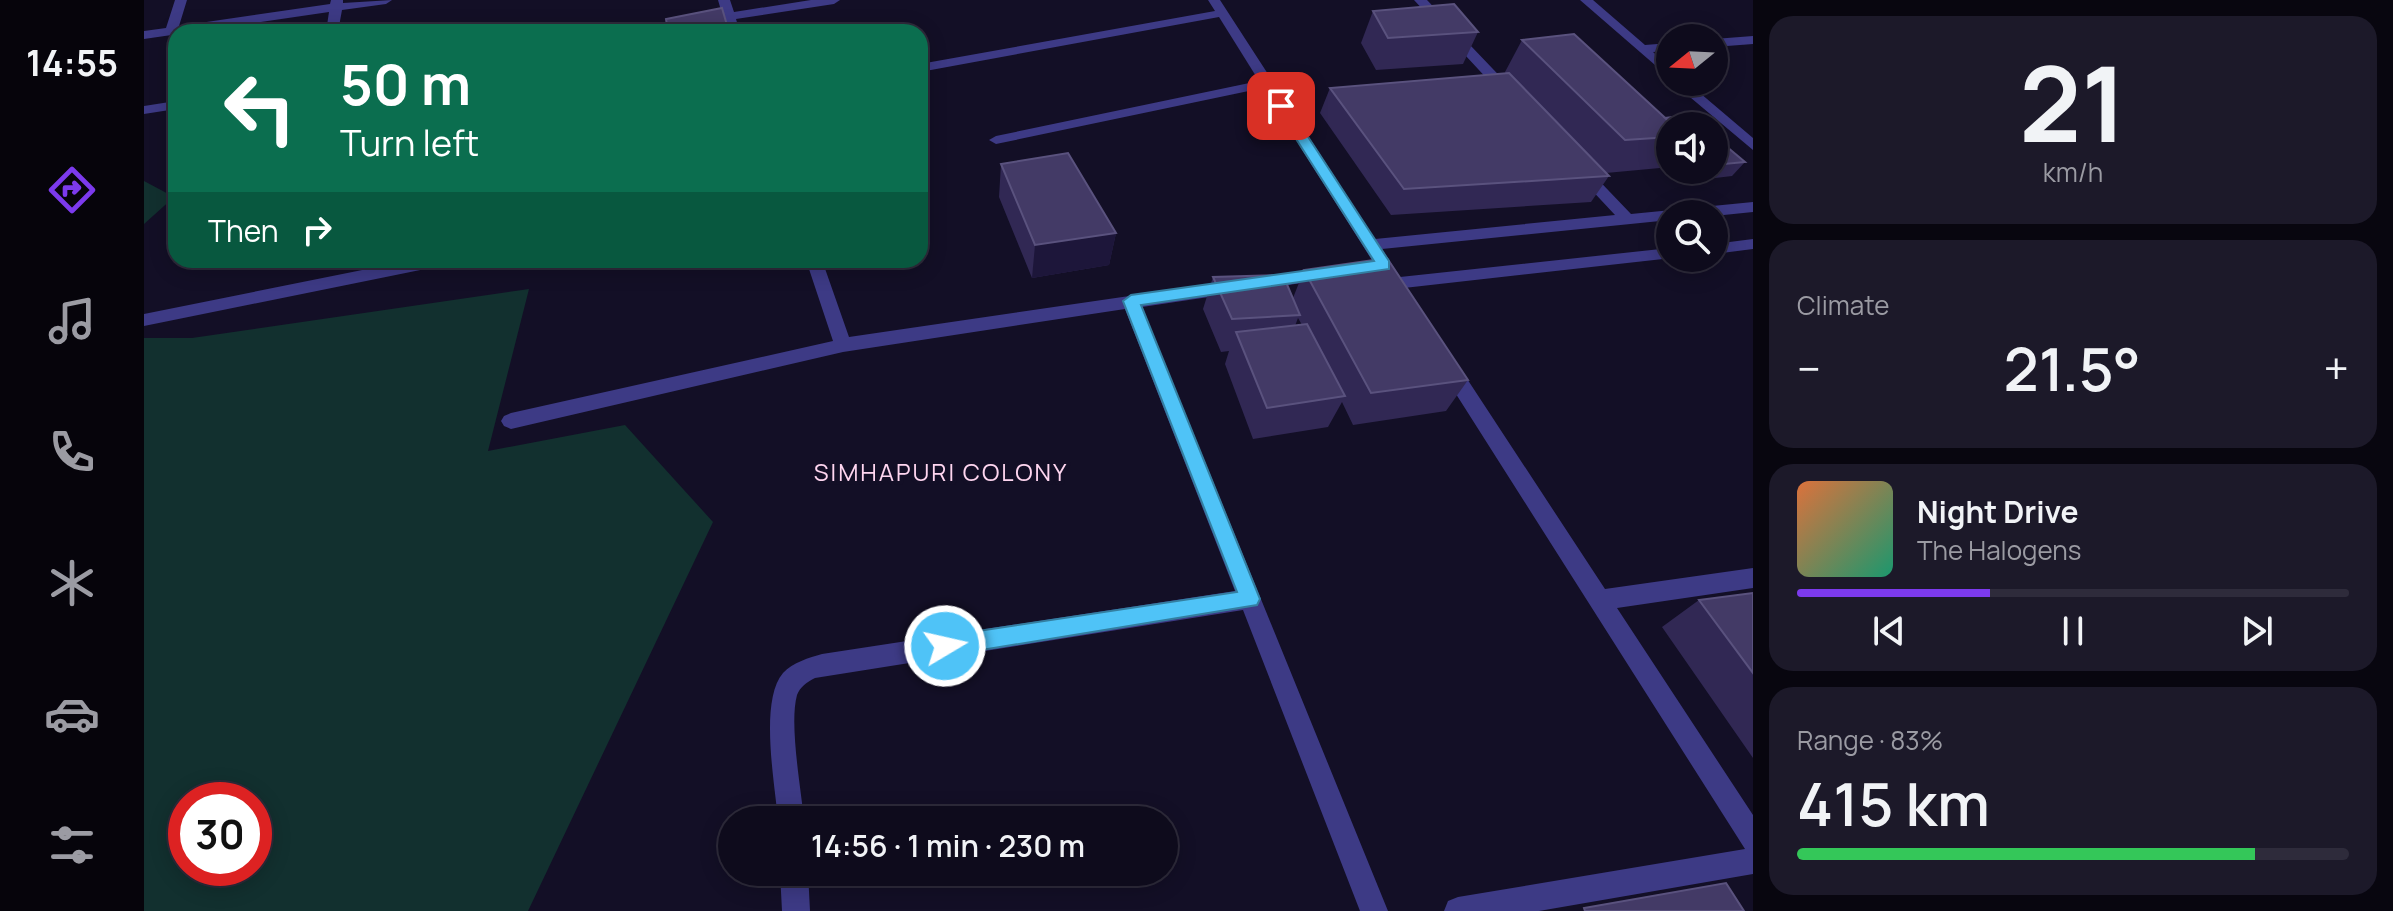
<!DOCTYPE html>
<meta charset="utf-8">
<style>
:root{--surface:#0e0b1c;--page:#1c1929;--text:#f1f3f6;--muted:#9b9ba3;--line:#2e2b3b;--accent:#7c3aed}
body{margin:0;font-family:Manrope,sans-serif;background:var(--page);color:var(--text);height:100vh;display:flex;flex-direction:column;font-size:30px;white-space:nowrap}
*{box-sizing:border-box;margin:0}
p{font-size:26px;color:var(--muted)}
.icon{flex:none;width:44px;height:44px;fill:none;stroke:currentColor;stroke-width:2;stroke-linecap:round;stroke-linejoin:round}
.map{position:relative;flex:1;overflow:hidden}
.side{display:flex;flex-direction:column;gap:16px;padding:16px;background:#08060f;width:640px}
.side>*{flex:none}
.hud{position:absolute;left:24px;top:24px;width:760px;height:244px;border-radius:24px;box-shadow:0 4px 20px #0003,0 0 0 2px var(--line);background:#0b6e4f;color:#fff;overflow:hidden}
.needle{width:52px;rotate:252deg}
.buttons{position:absolute;left:1512px;top:24px;display:grid;gap:16px}
.buttons a{display:grid;place-items:center;width:72px;height:72px;border-radius:50%;background:var(--surface);box-shadow:0 4px 20px #0003,0 0 0 2px var(--line);font-size:40px}
.speed{position:absolute;left:24px;top:782px;display:flex;gap:16px;font-size:40px;font-weight:700;text-align:center}
.speed>*{display:grid;place-content:center;width:104px;height:104px;border-radius:50%;background:var(--surface);box-shadow:0 4px 20px #0003,0 0 0 2px var(--line);line-height:1}
.speed .limit{border:12px solid #d22;background:#fff;color:#111}
.pin{position:absolute;display:grid;place-items:center;width:68px;height:68px;color:#fff;margin:-34px;border-radius:16px;box-shadow:0 4px 12px #0006}
.me{position:absolute;width:88px;margin:-44px;rotate:81deg;stroke-linejoin:round;filter:drop-shadow(0 0 6px #0008)}
.turn{display:flex;align-items:center;gap:28px;height:168px;padding:0 40px;font-size:36px}
.turn .icon{width:104px;height:104px;stroke-width:2.5}
.turn b{display:block;font-size:56px;line-height:68px}
.then{display:flex;align-items:center;height:76px;padding:0 40px;background:#0003;gap:16px;font-size:30px}
.big{font-size:60px;font-weight:600;line-height:1.1}
.side .tile{flex:1;display:flex;flex-direction:column;justify-content:center;gap:12px;min-width:0;padding:0 28px;border-radius:24px;background:var(--page)}
.side .dial{align-items:center;gap:0}
.dial b{font-size:104px;line-height:1}
.song{display:flex;align-items:center;gap:24px}
.cover{width:96px;height:96px;border-radius:12px;background:linear-gradient(135deg,hsl(20 70% 55%),hsl(160 70% 35%))}
.played{height:8px;border-radius:4px;background:linear-gradient(90deg,var(--accent) 35%,var(--line) 35%)}
.keys{display:flex;justify-content:space-around;direction:ltr}
.heat{display:flex;justify-content:space-between;align-items:center;font-size:44px;direction:ltr}
.charge{height:12px;border-radius:6px;background:linear-gradient(90deg,#34c759 83%,var(--line) 0)}
.trip{position:absolute;left:574px;top:806px;width:460px;height:80px;border-radius:40px;background:var(--surface);box-shadow:0 4px 20px #0003,0 0 0 2px var(--line);font-weight:600;line-height:80px;text-align:center}
main{display:flex;flex:1;min-height:0}
.tab-bar{display:flex;flex-direction:column;width:144px;justify-content:space-around;align-items:center;background:#06040b;color:var(--muted)}
.tab-bar .icon{width:56px;height:56px}
.tab-bar .on{color:var(--accent)}
.tab-bar b{font-size:36px;color:var(--text)}
.map>svg:first-child{display:block}
.green{fill:#12302f;fill-rule:evenodd}
.lines{fill:none;stroke-linecap:round;stroke-linejoin:round}
.minor{fill:#3d3a85;fill-rule:evenodd}
.wall{fill:#312854;fill-rule:evenodd}
.shaded-wall{fill:#1d163a}
.building{fill:#433a66;stroke:#5a527e;stroke-width:2}
.route{fill:#4fc3f7;stroke:#337fa1;stroke-width:2}
.labels{text-anchor:middle;dominant-baseline:central;stroke-width:8;stroke-linejoin:round;paint-order:stroke}
.neighbourhood-label{font-size:24px;letter-spacing:2px;fill:#ffd6f0;stroke:#130f26}
</style>
<main>
<nav class="tab-bar">
<b>14:55</b>
<svg class="icon on" aria-label="directions" viewBox="0 0 24 24"><path d="M12 3l9 9-9 9-9-9zM9 14v-3h6M13 9l2 2-2 2"/></svg>
<svg class="icon" aria-label="music" viewBox="0 0 24 24"><path d="M9 18V5l10-2v13"/><circle cx="6" cy="18" r="3"/><circle cx="16" cy="16" r="3"/></svg>
<svg class="icon" aria-label="phone" viewBox="0 0 24 24"><path d="M5 4h4l2 5-3 2q2 4 5 5l2-3 5 2v4C11 20 4 13 5 4z"/></svg>
<svg class="icon" aria-label="climate" viewBox="0 0 24 24"><path d="M12 3v18M4 7l16 10M4 17L20 7"/></svg>
<svg class="icon" aria-label="car" viewBox="0 0 24 24"><path d="M5 17H2v-5l4-1 3-4h7l3 4 3 1v5h-3M9 17h6M6 11h13"/><circle cx="7" cy="17" r="2"/><circle cx="17" cy="17" r="2"/></svg>
<svg class="icon" aria-label="filters" viewBox="0 0 24 24"><path d="M4 7h16M4 17h16"/><circle cx="9" cy="7" r="2"/><circle cx="15" cy="17" r="2"/></svg>
</nav>
<div class="map">
<svg width="1609" height="911" viewBox="0 0 1609 911">
<rect width="100%" height="100%" fill="#130f26"/>
<path class="green" d="M0 181 30 197 0 224Z
M385 289 344 451 481 425 569 522 384 911H0V338H48ZM42 800H110V868H42Z"/>
<g class="lines">
<path class="minor" d="M31 0H43L35 26 186 4 187 0H199V3L248 0 242 4 198 10 194 32H182L185 12 0 39V31L22 28Z
M574 0H586L590 12 667 0H696L690 4 592 19 596 32H584L580 21 514 32H484L490 28 578 14Z
M1064 0H1076L1231 239 1471 215 1429 170 1437 165 1442 167 1487 214 1609 202V212L1570 216 1526 214V220L1238 249 1256 277 1526 248 1528 258 1251 289 1245 287 1119 88 852 144 845 140 852 136 1115 81 1075 17 776 72V64L1071 11Z
M1270 0H1283L1370 91V97H1360Z
M1436 0H1449L1501 45 1526 43V51L1509 52 1526 67V78Z
M1609 36V44L1570 47V39Z
M1528 82H1543L1609 138V150Z
M32 101V109L0 114V106Z
M1609 239V249L1570 254V244Z
M268 260H304L296 266 0 326V314Z
M662 260H678L705 337 1184 267 1190 269 1192 273 1184 279 998 307 1244 911H1216L1099 610 671 678C663 682 656 687 653 695 645 724 657 788 660 820H634C631 784 615 701 639 673 649 662 665 658 678 654L1091 591 981 309 699 352 367 429 360 426 357 421 360 416 367 413 689 341Z
M1305 360 1312 362 1461 589 1609 568V588L1473 608 1609 815V874L1395 911H1300L1304 901 1314 897 1601 849 1298 372 1296 367Z
M636 872H664L666 911H638Z"/>
</g>
<path class="wall" d="M1229 11 1334 32 1319 64 1232 70 1217 43Z
M1378 40 1526 126V163L1522 160 1516 168 1462 173 1465 176 1447 202 1247 215 1176 113 1186 88 1362 74 1361 72Z
M1570 136 1601 162 1588 176 1546 181 1534 170H1570Z
M857 164 972 233 965 265 888 278 855 197Z
M1160 270 1324 380 1302 411 1209 425 1198 402 1184 427 1109 439 1081 364 1085 351 1077 352 1059 309 1069 277 1149 298ZM1154 318 1158 325 1151 326Z
M1609 593V758L1518 627 1555 600Z"/>
<path class="shaded-wall" d="M972 233 965 265 888 278 891 245Z"/>
<path class="building" d="M1310 4 1334 32 1244 38 1229 11Z
M578 8 585 32H524L522 19Z
M1430 34 1530 126H1526V137L1481 140 1378 40Z
M1365 73 1465 176 1260 189 1186 88Z
M1545 115 1558 126H1530L1521 118Z
M1570 136 1601 162 1570 165Z
M924 153 972 233 891 245 857 164Z
M1243 258 1324 380 1227 393 1160 270Z
M1139 275 1156 315 1088 319 1069 277Z
M1163 324 1201 396 1123 408 1092 332Z
M1609 593V673L1555 600Z
M1582 883 1600 911H1441L1440 908Z"/>
<path class="route" d="M1133 103 1144 106 1245 261V269L997 305 1116 599 1113 605 801 656 793 653 790 646 793 639 801 636 1093 592 979 301 987 295 1230 261 1131 106Z"/>
<g class="labels">
<g class="neighbourhood-label">
<text x="797" y="471">SIMHAPURI COLONY</text>
</g>
</g>
</svg>
<div class="buttons">
<a><svg class="needle" viewBox="-14 -14 28 28"><path d="M0-13l5 13h-10z" fill="#e53935"/><path d="M0 13l5-13h-10z" fill="#9b9ba3"/></svg></a>
<a><svg class="icon" aria-label="sound" viewBox="0 0 24 24"><path d="M4 9h4l5-4v14l-5-4H4zM17 9q2 3 0 6"/></svg></a>
<a><svg class="icon" aria-label="search" viewBox="0 0 24 24"><circle cx="10" cy="10" r="6"/><path d="M15 15l6 6"/></svg></a>
</div>
<div class="speed"><div class="limit">30</div></div>
<div class="pin" style="left:1137px;top:106px;background:#d93025"><svg class="icon" aria-label="arrive" viewBox="0 0 24 24"><path d="M6 21V4h12l-3 4 3 4H6"/></svg></div>
<svg class="me" style="left:801px;top:646px" viewBox="-20 -20 40 40"><circle r="17" fill="#4fc3f7" stroke="#fff" stroke-width="3"/><path d="M0-11L8 9 0 5-8 9z" fill="#fff"/></svg>
<div class="trip">14:56 · 1 min · 230 m</div>
<div class="hud">
<div class="turn"><svg class="icon" aria-label="left" viewBox="0 0 24 24"><path d="M17 20v-9H6M10 6l-5 5 5 5"/></svg><div><b>50 m</b>Turn left</div></div>
<div class="then">Then<svg class="icon" aria-label="right" viewBox="0 0 24 24"><path d="M7 20v-9h11M14 6l5 5-5 5"/></svg></div>
</div>
</div>
<section class="side">
<div class="tile dial"><b>21</b><p>km/h</p></div>
<div class="tile"><p>Climate</p>
<div class="heat"><a>−</a><b class="big">21.5°</b><a>+</a></div>
</div>
<div class="tile">
<div class="song"><i class="cover"></i><div><b>Night Drive</b><p>The Halogens</p></div></div>
<div class="played"></div>
<div class="keys"><svg class="icon" aria-label="previous" viewBox="0 0 24 24"><path d="M18 5L8 12l10 7zM5 5v14"/></svg><svg class="icon" aria-label="pause" viewBox="0 0 24 24"><path d="M8 5v14M16 5v14"/></svg><svg class="icon" aria-label="next" viewBox="0 0 24 24"><path d="M6 5l10 7-10 7zM19 5v14"/></svg></div>
</div>
<div class="tile"><p>Range · 83%</p><b class="big">415 km</b><div class="charge"></div></div>
</section>
</main>
